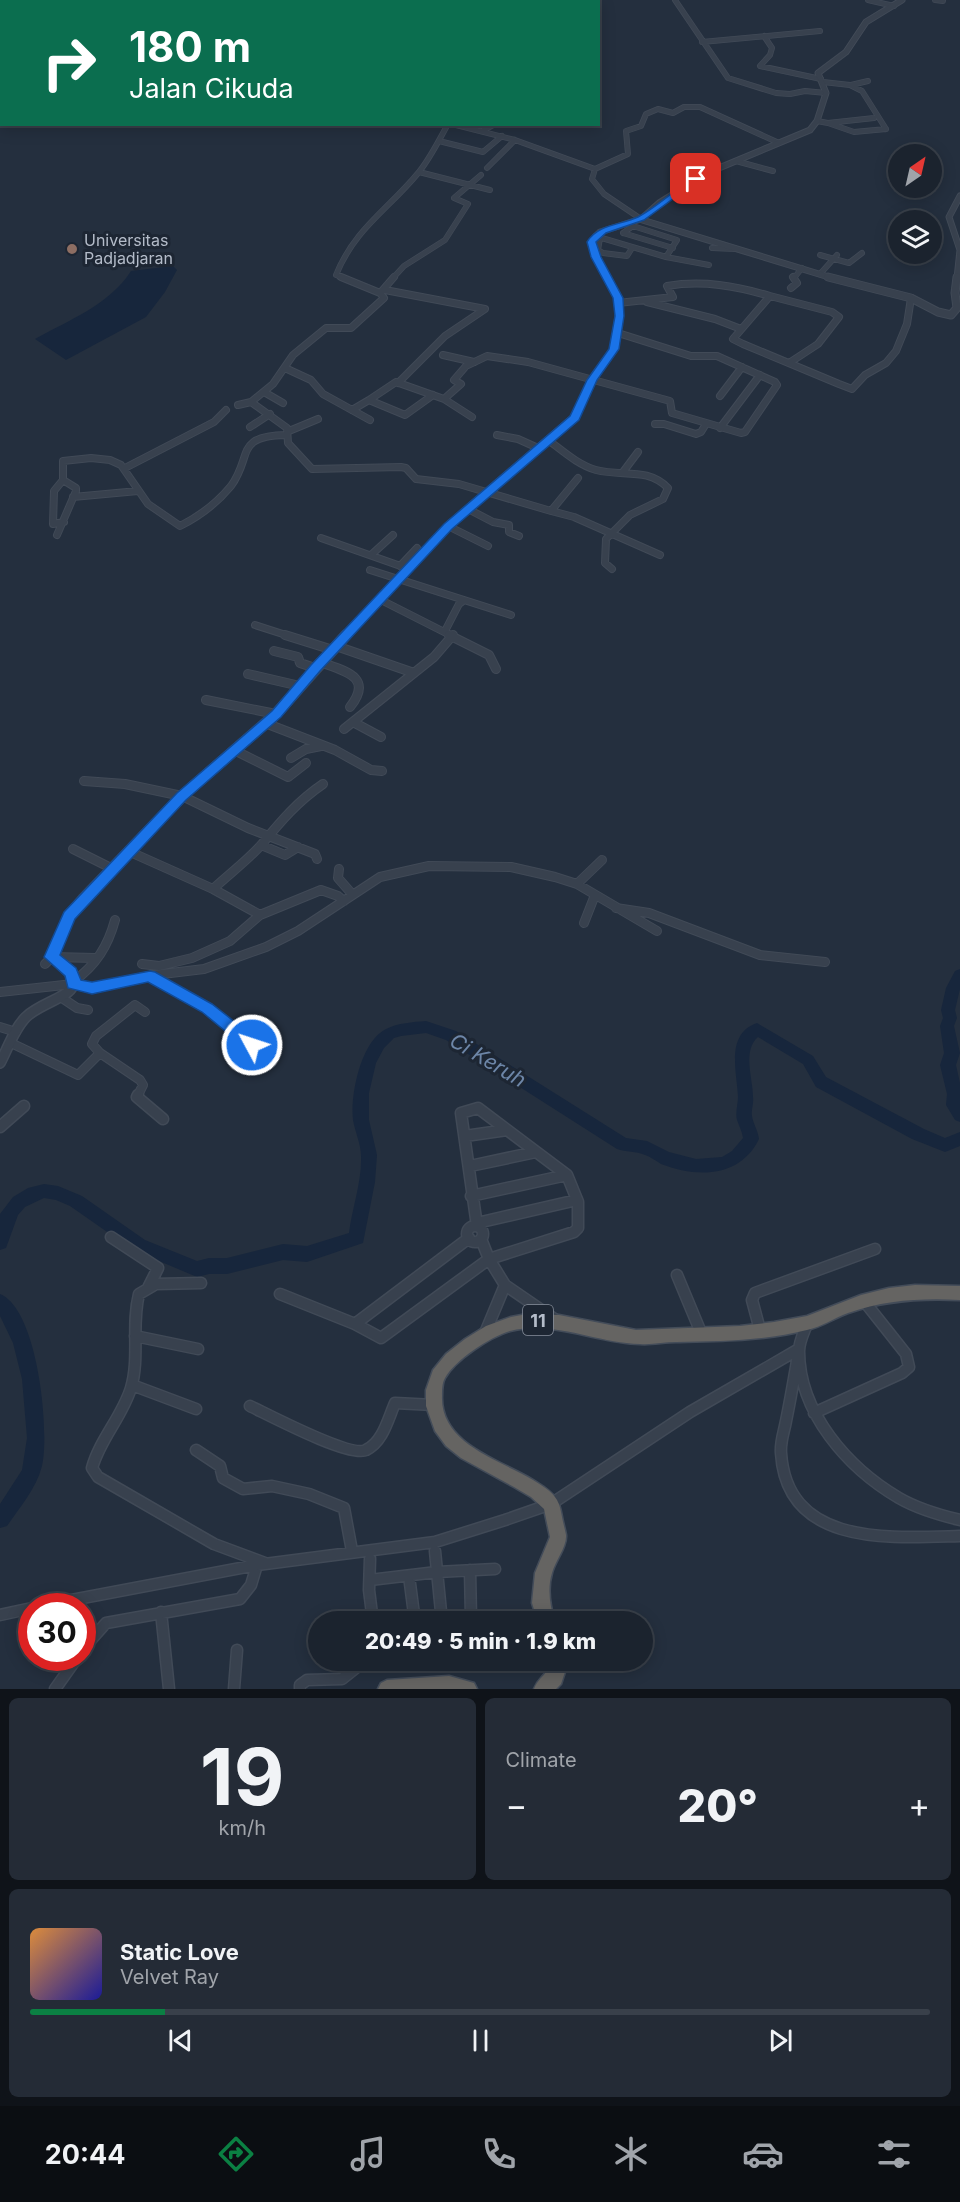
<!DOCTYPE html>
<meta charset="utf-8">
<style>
:root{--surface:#1b232e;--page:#242b36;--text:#f1f3f6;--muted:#a0a4aa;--line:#39404a;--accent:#0b8043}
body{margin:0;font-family:Inter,sans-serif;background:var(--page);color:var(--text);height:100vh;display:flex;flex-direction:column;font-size:22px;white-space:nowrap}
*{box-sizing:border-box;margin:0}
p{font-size:20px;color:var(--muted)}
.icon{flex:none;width:33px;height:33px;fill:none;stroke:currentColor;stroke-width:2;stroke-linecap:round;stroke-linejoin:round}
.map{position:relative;height:1689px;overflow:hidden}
.drawer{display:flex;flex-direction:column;gap:9px;padding:9px;background:#0f1319;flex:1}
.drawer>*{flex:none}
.hud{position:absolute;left:0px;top:0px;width:600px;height:126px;box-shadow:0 3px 15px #0003,0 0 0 2px var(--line);background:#0b6e4f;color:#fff;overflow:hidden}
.needle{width:39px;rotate:34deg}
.buttons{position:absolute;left:888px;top:144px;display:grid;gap:12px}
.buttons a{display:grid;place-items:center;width:54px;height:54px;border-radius:50%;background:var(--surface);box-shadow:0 3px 15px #0003,0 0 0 2px var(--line);font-size:30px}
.speed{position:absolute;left:18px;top:1593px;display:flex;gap:12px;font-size:30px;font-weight:700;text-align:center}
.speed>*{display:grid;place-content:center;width:78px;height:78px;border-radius:50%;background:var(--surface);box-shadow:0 3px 15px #0003,0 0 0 2px var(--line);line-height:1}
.speed .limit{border:9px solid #d22;background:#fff;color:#111}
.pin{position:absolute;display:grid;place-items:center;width:51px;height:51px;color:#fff;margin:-26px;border-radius:12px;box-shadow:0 3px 9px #0006}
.me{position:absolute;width:66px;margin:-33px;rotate:310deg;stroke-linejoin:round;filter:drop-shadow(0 0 4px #0008)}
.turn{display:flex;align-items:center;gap:21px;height:126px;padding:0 30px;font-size:27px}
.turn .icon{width:78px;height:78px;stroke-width:2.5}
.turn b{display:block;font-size:42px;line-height:51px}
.big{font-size:45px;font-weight:800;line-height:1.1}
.drawer .widget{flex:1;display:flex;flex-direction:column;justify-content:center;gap:9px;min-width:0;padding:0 21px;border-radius:9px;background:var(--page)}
.drawer .dial{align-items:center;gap:0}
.dial b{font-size:78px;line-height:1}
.song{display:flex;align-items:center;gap:18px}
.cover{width:72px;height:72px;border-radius:9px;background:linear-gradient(135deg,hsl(30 70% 55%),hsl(240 70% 35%))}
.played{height:6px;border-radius:3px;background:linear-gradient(90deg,var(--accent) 15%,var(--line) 15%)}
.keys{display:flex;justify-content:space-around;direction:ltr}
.heat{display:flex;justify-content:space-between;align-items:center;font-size:33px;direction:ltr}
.drawer .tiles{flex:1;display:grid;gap:9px;grid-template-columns:1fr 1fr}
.widget:last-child{grid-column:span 2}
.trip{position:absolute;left:308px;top:1611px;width:345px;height:60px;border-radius:30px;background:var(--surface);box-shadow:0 3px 15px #0003,0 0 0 2px var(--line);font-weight:800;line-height:60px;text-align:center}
.tabs{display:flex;height:96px;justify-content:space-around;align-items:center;background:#0b0e12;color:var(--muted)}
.tabs .icon{width:42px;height:42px}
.tabs .on{color:var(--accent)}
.tabs b{font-size:27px;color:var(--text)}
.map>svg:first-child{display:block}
.water{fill:#17263c}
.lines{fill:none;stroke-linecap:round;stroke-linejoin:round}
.river{fill:#17263c;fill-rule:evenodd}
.minor-far3-casing{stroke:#414a57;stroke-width:6}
.minor-far2-casing{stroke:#414a57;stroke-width:8}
.minor-far1-casing{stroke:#414a57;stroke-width:10}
.minor-casing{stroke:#414a57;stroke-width:13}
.tertiary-far2-casing{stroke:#414a57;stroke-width:7}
.tertiary-far1-casing{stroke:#414a57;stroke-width:9}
.tertiary-casing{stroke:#414a57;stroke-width:12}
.secondary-casing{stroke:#414a57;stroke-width:8}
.trunk-casing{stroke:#434c59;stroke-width:3}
.minor-far3{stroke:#38414e;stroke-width:4.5}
.minor-far2{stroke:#38414e;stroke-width:6}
.minor-far1{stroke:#38414e;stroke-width:8}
.minor{stroke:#38414e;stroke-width:10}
.tertiary-far2{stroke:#38414e;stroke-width:5}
.tertiary-far1{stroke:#38414e;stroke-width:7}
.tertiary{stroke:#38414e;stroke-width:9}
.secondary{stroke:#465061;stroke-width:6}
.trunk{fill:#656462;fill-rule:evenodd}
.route{fill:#1a73e8;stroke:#114b97;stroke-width:1.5}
.education-dot{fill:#8d6e63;stroke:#1d2633;stroke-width:2}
.labels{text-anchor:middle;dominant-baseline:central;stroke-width:6;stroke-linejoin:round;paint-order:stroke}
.far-poi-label{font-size:16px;fill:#b4bcc9;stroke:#1d2633;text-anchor:start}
.shield{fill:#1d2633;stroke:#878f9c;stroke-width:1.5}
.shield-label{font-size:18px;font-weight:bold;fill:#b4bcc9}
.water-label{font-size:21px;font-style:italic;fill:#6d86a8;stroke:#1d2633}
</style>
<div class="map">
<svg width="960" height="1689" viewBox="0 0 960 1689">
<rect width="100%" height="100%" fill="#242f3e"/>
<path class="water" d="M173 266 177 270 165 292 146 317 66 360 35 339C69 320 109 305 131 271Z"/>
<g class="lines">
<path class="river" d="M960 969V989L955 1010 957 1018 954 1026 960 1053 956 1065 960 1083V1122L955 1120 946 1105 947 1094 940 1065 944 1053 940 1026 943 1018 941 1010 946 988 955 971Z
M426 1021 456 1031 626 1138 647 1141 669 1152 696 1159 722 1157 732 1151 743 1138C742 1131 739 1126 737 1120 735 1113 738 1104 738 1097 737 1072 725 1034 757 1023L813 1056 826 1077 924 1129 945 1138 960 1132V1146L945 1152 912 1139 816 1087 803 1064 758 1037C742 1051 753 1079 753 1097 754 1103 751 1110 752 1116 753 1123 758 1131 759 1139 740 1178 697 1178 661 1164 656 1161 651 1157 645 1155 636 1151 626 1152 617 1149L446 1040 426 1033 401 1036 394 1038 384 1048 376 1063 369 1093V1120L377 1155 375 1182 363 1243 307 1262 283 1260 227 1274H209L197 1277 133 1250 70 1206 56 1200 44 1198 25 1207 18 1215 6 1248 0 1250V1214L13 1197 28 1188 44 1184 58 1186 82 1196 145 1240 197 1261 209 1258H227L283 1244 307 1246 349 1233C352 1208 362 1182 361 1156 361 1144 355 1132 353 1120 350 1095 361 1041 386 1029 398 1023 413 1022 426 1021Z
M0 1294C38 1309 50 1432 42 1466 36 1489 20 1507 7 1526L0 1528V1504L22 1470 27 1438 22 1379 13 1343 0 1316Z"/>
<defs>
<path id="minor-far3" d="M675 0 728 78 776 93 790 94 805 91 826 93
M868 0 894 6
M935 0 943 1
M764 36 772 48 770 55 760 66 821 79
M702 42 820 31
M823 82 850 85 862 91 886 129
M851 85 868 81
M817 121 828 123 874 118
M828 123 854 132 886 129
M452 124 515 140 595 169
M482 131 495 124
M439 141 483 152 502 136
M736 161 773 171
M487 168 515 140
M419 172 490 190
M641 219 604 194 592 179 595 169 628 154 626 131 641 126 646 114 658 109 673 113 684 107H700L779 143
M623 233 633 226 677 240 666 257
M623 233 673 248
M595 236 666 257 709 265
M600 238 598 250 603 253 627 256 632 248
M712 248 735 249
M820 255 849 263 862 253
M820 274 837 255
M344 278 336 275C355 228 389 209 419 172 431 157 439 140 448 124
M393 278 404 266 445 240 468 204 454 198 481 175
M794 278 802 268"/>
<path id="minor-far2" d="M791 288 797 283 793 277
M385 290 485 309 445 336 398 383
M381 292 394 277
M647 302 715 319 741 329
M618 303 673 297 667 286C703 280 736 286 770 296
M443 355 474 362
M789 363 818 344 839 317 832 312 770 296 733 339 743 344 839 384 852 389 865 375 886 363 896 351 907 324 911 298
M285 368 311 380 323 394 370 420
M264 392 283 403
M720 396 742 367
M444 399 472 417
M369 400 396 382 444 399 461 384 454 380 466 366 487 356 528 362 670 401 672 413 741 433 745 432 777 385 775 382 717 356H691L618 333
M251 402 287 428 288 443 312 469 401 467 406 468 416 479 459 484 551 511 578 478
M238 405 251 402 273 384 293 355 326 328H351L384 298 380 293 341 277
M352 410 369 400 405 415 433 395
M655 424H664L696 434 701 432 706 424
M250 427 270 414
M720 428 760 375
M289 431 318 419
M497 435 518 439 538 448
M548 440C563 451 578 465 596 470 623 477 647 467 668 488L663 499 630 515 606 539 605 563 612 569
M125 468 214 422 226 410
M623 472 638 452
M73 497 138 491
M468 509 493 522 509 525V532L519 536
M551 511 574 517 660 555
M64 522 53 524 54 491 63 480V461L91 458 110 460 121 465 148 504 180 526C200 516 217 503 231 486 253 456 234 436 286 435
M448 526 488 546
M57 535 76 491V488L63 480
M321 538 409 569
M371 555 393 535
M400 566 417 548
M370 570 511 615
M381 600 452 636
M255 625 289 636
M445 631 459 604 463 601"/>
<path id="minor-far1" d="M285 635 333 650
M449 635 489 655 496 669
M336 646 414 673
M274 651 298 657 300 663 315 668
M320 662C345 671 374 677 350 707
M248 674 300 686
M206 700 276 714
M353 722 381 737
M265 723 335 750 371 770 382 771
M344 729 434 657 453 635
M234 750 288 777 306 763
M291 758 306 749 321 746
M84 781 125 784 182 796 248 828 315 854 317 859
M261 845 285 855 298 847
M73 849 111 868
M128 851 213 889C229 874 248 860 262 844 281 821 298 801 323 784
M339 869 338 878 352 894
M577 884 602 860
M213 889 260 915
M616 908 649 913 760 955 825 962
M584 923 595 895
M45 964 52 957 95 958
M142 964 159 966 192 958 230 941 260 915 321 890 338 896 344 901
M150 976 207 1008 252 1045
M74 981C96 965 108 946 115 920
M0 992 73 984 92 988 154 975 204 969 266 947 298 931 380 877 429 866 511 867 555 877 577 884 657 931
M62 998 77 1008 88 1010
M0 1027 16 1032
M11 1043 78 1075 100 1053 92 1044 96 1036 135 1005 145 1012
M100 1053 140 1080 143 1085 137 1097"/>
<path id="minor" d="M138 1095 137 1097 163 1119
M0 1127 24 1106
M465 1136 507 1130
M470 1166 536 1152
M471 1196 567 1175
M477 1223 577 1200
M467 1234a8 8 0 1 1 16 0a8 8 0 1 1-16 0Z
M111 1237 158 1268 148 1288
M481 1239 489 1259 505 1285 485 1333
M677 1275 702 1335
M201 1283 156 1284 139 1294C131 1325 140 1357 131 1388 122 1417 100 1439 92 1468L98 1477 214 1544 265 1563
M505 1285 556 1320
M280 1294 355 1324 381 1338 489 1259 574 1232 578 1228V1202L567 1175 478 1108 461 1113 477 1226
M355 1324 469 1238
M807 1324C804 1332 799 1342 799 1351 799 1413 848 1468 899 1498 918 1509 939 1515 960 1520
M760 1330 752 1300 755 1293 875 1249
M135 1336 198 1349
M799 1349C795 1373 791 1397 786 1421 784 1432 780 1442 781 1453 787 1547 891 1538 960 1536
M132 1385 196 1409
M250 1406C269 1415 350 1458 366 1450 383 1442 388 1419 395 1403L434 1405
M814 1413 902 1373 909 1367 906 1354 864 1301
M196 1450 220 1466 223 1478 243 1489 272 1486 309 1494 344 1508 352 1551
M435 1551 442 1622
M370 1559 369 1590 373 1622
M470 1570 471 1618
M409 1576 415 1622
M370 1580 437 1572 495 1569
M40 1606 257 1565 435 1542 505 1520 551 1504 690 1412 799 1349
M161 1612 169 1689
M0 1615 32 1608
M451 1622 471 1618 498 1620
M82 1650 106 1623 240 1599 251 1585 257 1565
M55 1689 77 1658
M234 1689 237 1650
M300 1689V1685L307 1680 342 1679 366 1660"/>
<path id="tertiary-far2" d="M639 219 832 278
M607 278C600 264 584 245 600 232L641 219 659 203 707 173 810 130 817 121 826 93 818 73 846 52 866 22 902 0
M957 278 960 250 949 217 960 196"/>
<path id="tertiary-far1" d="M828 277 911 298 938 312 951 315 957 308 955 293 957 277
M345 636 448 526 575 417 592 380 614 349 619 316 618 298 607 277"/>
<path id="tertiary" d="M0 1063C8 1048 14 1029 26 1017 49 995 103 995 52 957L69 916 83 899 182 796 276 714 346 635"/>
<path id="secondary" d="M95 2 97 0
M0 101 2 99"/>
<path id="trunk" d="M915 1285 960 1286V1300C922 1298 885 1300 848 1313 834 1318 822 1327 807 1330 764 1341 720 1341 676 1342 664 1342 652 1345 640 1344 596 1343 554 1320 510 1331 490 1337 455 1360 445 1378 442 1383 442 1390 442 1396 440 1444 500 1460 533 1480 541 1485 552 1491 557 1500 560 1505 561 1512 562 1517 563 1523 565 1529 566 1535 567 1547 555 1561 552 1573 547 1589 550 1606 555 1622H538L532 1603 535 1573 550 1537 544 1509 531 1497 514 1487 461 1458 446 1446 435 1431 426 1406V1390L433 1370 446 1354 465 1339 486 1326 511 1317 527 1314 559 1315 636 1330 740 1326 774 1322 807 1316 861 1295 889 1288Z
M551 1660H569L561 1684 556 1689H534C539 1676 547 1677 551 1660Z
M449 1676 474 1683 477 1689H378L381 1683 387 1680Z"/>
</defs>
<use href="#minor-far3" class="minor-far3-casing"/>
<use href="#minor-far2" class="minor-far2-casing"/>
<use href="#minor-far1" class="minor-far1-casing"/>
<use href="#minor" class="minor-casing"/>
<use href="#tertiary-far2" class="tertiary-far2-casing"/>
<use href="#tertiary-far1" class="tertiary-far1-casing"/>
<use href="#tertiary" class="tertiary-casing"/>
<use href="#secondary" class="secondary-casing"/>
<use href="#trunk" class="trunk-casing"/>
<use href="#minor-far3" class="minor-far3"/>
<use href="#minor-far2" class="minor-far2"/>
<use href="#minor-far1" class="minor-far1"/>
<use href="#minor" class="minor"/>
<use href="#tertiary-far2" class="tertiary-far2"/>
<use href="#tertiary-far1" class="tertiary-far1"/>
<use href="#tertiary" class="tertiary"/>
<use href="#secondary" class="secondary"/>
<use href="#trunk" class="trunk"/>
</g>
<path class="route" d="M693 177 700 179 644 220 606 233 596 242 601 257 623 298 624 316 619 349 597 380 579 420 452 529 320 671 281 717 186 800 75 919 60 955 76 968 81 980 92 982 150 971 155 972 212 1004 258 1040 260 1045 258 1049 252 1051 247 1049 202 1012 148 982 92 994 68 988 65 976 44 957 64 912 177 793 272 711 311 665 444 524 570 416 587 380 609 349 615 316 613 298 591 257 587 242C598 224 621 225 638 217 657 207 675 190 693 177Z"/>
<circle class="education-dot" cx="72" cy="249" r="6"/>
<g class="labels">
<g class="far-poi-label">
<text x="84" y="240">Universitas<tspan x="84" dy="18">Padjadjaran</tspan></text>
</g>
<rect class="shield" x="523" y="1305" width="30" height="30" rx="4.5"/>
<g class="shield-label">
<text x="538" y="1320">11</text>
</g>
<g class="water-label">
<text transform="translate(488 1060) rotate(31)">Ci Keruh</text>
</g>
</g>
</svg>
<div class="buttons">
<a><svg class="needle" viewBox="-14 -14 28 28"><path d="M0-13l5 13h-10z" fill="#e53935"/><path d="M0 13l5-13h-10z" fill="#a0a4aa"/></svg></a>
<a><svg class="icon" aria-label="layers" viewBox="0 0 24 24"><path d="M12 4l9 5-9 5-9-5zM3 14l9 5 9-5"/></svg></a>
</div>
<div class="speed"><div class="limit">30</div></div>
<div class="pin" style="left:696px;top:179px;background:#d93025"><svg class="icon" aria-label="arrive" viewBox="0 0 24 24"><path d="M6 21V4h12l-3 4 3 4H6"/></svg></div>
<svg class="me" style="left:252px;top:1045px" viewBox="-20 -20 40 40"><circle r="17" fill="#1a73e8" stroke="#fff" stroke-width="3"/><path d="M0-11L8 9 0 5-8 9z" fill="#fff"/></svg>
<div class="trip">20:49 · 5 min · 1.9 km</div>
<div class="hud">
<div class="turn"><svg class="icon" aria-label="right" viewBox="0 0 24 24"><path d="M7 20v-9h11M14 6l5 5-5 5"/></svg><div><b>180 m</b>Jalan Cikuda</div></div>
</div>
</div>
<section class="drawer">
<div class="tiles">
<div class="widget dial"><b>19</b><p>km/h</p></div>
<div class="widget"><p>Climate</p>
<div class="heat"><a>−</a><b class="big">20°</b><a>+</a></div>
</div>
<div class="widget">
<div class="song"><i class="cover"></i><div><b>Static Love</b><p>Velvet Ray</p></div></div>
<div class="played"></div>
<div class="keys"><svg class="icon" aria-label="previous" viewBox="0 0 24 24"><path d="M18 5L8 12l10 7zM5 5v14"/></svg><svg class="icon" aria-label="pause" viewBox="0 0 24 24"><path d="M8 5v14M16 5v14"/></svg><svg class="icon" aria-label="next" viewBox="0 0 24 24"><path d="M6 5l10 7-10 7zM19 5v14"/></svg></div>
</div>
</div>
</section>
<nav class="tabs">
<b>20:44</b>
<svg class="icon on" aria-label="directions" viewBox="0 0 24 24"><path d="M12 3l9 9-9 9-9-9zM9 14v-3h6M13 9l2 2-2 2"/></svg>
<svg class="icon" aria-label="music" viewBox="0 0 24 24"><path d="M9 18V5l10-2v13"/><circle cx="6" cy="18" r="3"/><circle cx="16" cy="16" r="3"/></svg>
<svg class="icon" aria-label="phone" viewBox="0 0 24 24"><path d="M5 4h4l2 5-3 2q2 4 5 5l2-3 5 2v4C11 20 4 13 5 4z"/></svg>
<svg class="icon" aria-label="climate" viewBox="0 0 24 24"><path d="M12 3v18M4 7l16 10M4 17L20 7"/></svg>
<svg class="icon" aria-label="car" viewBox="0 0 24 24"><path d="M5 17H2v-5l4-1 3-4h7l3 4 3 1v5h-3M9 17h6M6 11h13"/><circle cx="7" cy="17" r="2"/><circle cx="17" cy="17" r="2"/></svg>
<svg class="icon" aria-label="filters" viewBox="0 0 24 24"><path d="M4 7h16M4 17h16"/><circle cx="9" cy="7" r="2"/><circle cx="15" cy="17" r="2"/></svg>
</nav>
